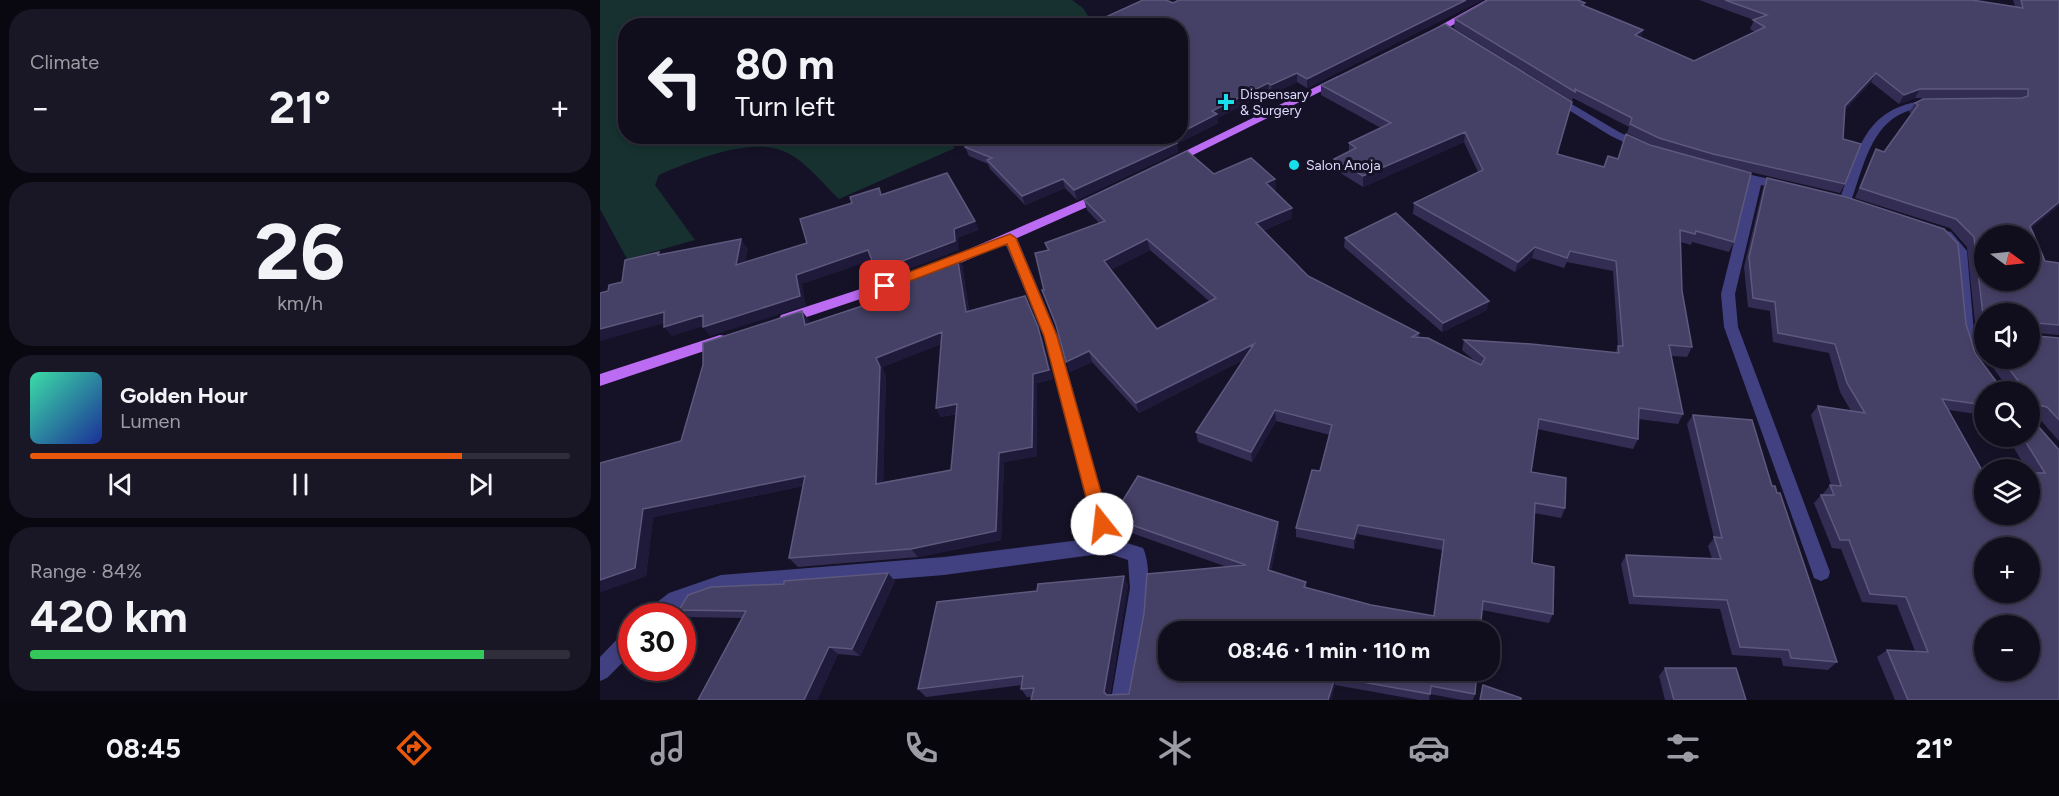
<!DOCTYPE html>
<meta charset="utf-8">
<style>
:root{--surface:#100e1d;--page:#191726;--text:#f1f3f6;--muted:#9c9ca4;--line:#302e3b;--accent:#ea580c}
body{margin:0;font-family:Figtree,sans-serif;background:var(--page);color:var(--text);height:100vh;display:flex;flex-direction:column;font-size:22px;white-space:nowrap}
*{box-sizing:border-box;margin:0}
p{font-size:20px;color:var(--muted)}
.icon{flex:none;width:33px;height:33px;fill:none;stroke:currentColor;stroke-width:2;stroke-linecap:round;stroke-linejoin:round}
.map{position:relative;flex:1;overflow:hidden}
.details{display:flex;flex-direction:column;gap:9px;padding:9px;background:#090810;width:600px}
.details>*{flex:none}
.hud{position:absolute;left:18px;top:18px;width:570px;height:126px;border-radius:24px;box-shadow:0 3px 9px #0003,0 0 0 2px var(--line);background:#100e1d;color:var(--text);overflow:hidden}
.needle{width:39px;rotate:105deg}
.tools{position:absolute;left:1374px;top:225px;display:grid;gap:12px}
.tools a{display:grid;place-items:center;width:66px;height:66px;border-radius:50%;background:var(--surface);box-shadow:0 3px 9px #0003,0 0 0 2px var(--line);font-size:30px}
.speed{position:absolute;left:18px;top:603px;display:flex;gap:12px;font-size:30px;font-weight:700;text-align:center}
.speed>*{display:grid;place-content:center;width:78px;height:78px;border-radius:50%;background:var(--surface);box-shadow:0 3px 9px #0003,0 0 0 2px var(--line);line-height:1}
.speed .limit{border:9px solid #d22;background:#fff;color:#111}
.pin{position:absolute;display:grid;place-items:center;width:51px;height:51px;color:#fff;margin:-26px;border-radius:12px;box-shadow:0 3px 9px #0006}
.me{position:absolute;width:66px;margin:-33px;rotate:344deg;stroke-linejoin:round;filter:drop-shadow(0 0 4px #0008)}
.turn{display:flex;align-items:center;gap:21px;height:126px;padding:0 18px;font-size:27px}
.turn .icon{width:78px;height:78px;stroke-width:2.5}
.turn b{display:block;font-size:42px;line-height:51px}
.big{font-size:45px;font-weight:700;line-height:1.1}
.details .card{flex:1;display:flex;flex-direction:column;justify-content:center;gap:9px;min-width:0;padding:0 21px;border-radius:24px;background:var(--page)}
.details .dial{align-items:center;gap:0}
.dial b{font-size:78px;line-height:1}
.song{display:flex;align-items:center;gap:18px}
.cover{width:72px;height:72px;border-radius:9px;background:linear-gradient(135deg,hsl(160 70% 55%),hsl(230 70% 35%))}
.played{height:6px;border-radius:3px;background:linear-gradient(90deg,var(--accent) 80%,var(--line) 80%)}
.keys{display:flex;justify-content:space-around;direction:ltr}
.heat{display:flex;justify-content:space-between;align-items:center;font-size:33px;direction:ltr}
.charge{height:9px;border-radius:4px;background:linear-gradient(90deg,#34c759 84%,var(--line) 0)}
.trip{position:absolute;left:558px;top:621px;width:342px;height:60px;border-radius:24px;background:var(--surface);box-shadow:0 3px 9px #0003,0 0 0 2px var(--line);font-weight:700;line-height:60px;text-align:center}
.tab-bar{display:flex;height:96px;justify-content:space-around;align-items:center;background:#06060c;color:var(--muted)}
.tab-bar .icon{width:42px;height:42px}
.tab-bar .on{color:var(--accent)}
.tab-bar b{font-size:27px;color:var(--text)}
main{display:flex;flex:1;min-height:0}
.map>svg:first-child{display:block}
.green{fill:#16312f}
.lines{fill:none;stroke-linecap:round;stroke-linejoin:round}
.minor{fill:#414182;fill-rule:evenodd}
.major{fill:#bb6cf2;fill-rule:evenodd}
.wall{fill:#332d53;fill-rule:evenodd}
.shaded-wall{fill:#1f1a3a}
.building{fill:#454065;stroke:#5d587d;stroke-width:1.5;fill-rule:evenodd}
.route{fill:#ea580c;stroke:#983908;stroke-width:1.5}
.poi-dot{fill:#18deeb;stroke:#151227;stroke-width:2}
.labels{text-anchor:middle;dominant-baseline:central;stroke-width:6;stroke-linejoin:round;paint-order:stroke}
.far-poi-label{font-size:14px;fill:#dedbfc;stroke:#151227;text-anchor:start}
</style>
<main>
<section class="details">
<div class="card"><p>Climate</p>
<div class="heat"><a>−</a><b class="big">21°</b><a>+</a></div>
</div>
<div class="card dial"><b>26</b><p>km/h</p></div>
<div class="card">
<div class="song"><i class="cover"></i><div><b>Golden Hour</b><p>Lumen</p></div></div>
<div class="played"></div>
<div class="keys"><svg class="icon" aria-label="previous" viewBox="0 0 24 24"><path d="M18 5L8 12l10 7zM5 5v14"/></svg><svg class="icon" aria-label="pause" viewBox="0 0 24 24"><path d="M8 5v14M16 5v14"/></svg><svg class="icon" aria-label="next" viewBox="0 0 24 24"><path d="M6 5l10 7-10 7zM19 5v14"/></svg></div>
</div>
<div class="card"><p>Range · 84%</p><b class="big">420 km</b><div class="charge"></div></div>
</section>
<div class="map">
<svg width="1459" height="700" viewBox="0 0 1459 700">
<rect width="100%" height="100%" fill="#151227"/>
<path class="green" d="M0 0H472L483 8 490 19 486 26H26V136H344L355 148 239 199C223 184 204 159 183 151 149 137 91 161 59 175L55 185 95 240 27 259 0 209Z"/>
<g class="lines">
<path class="minor" d="M953 93 1019 132 1046 145 1048 147 1042 150 1038 149 1011 136 949 98 948 96Z
M1327 100H1335L1340 103C1332 110 1316 107 1305 112 1270 126 1263 169 1251 201L1245 205 1241 204 1239 201C1259 150 1263 108 1327 100Z
M1130 170 1187 183 1189 186 1183 190 1161 185 1135 294 1138 327 1230 572 1228 578 1221 581 1214 578 1212 572 1124 327 1121 294 1149 182 1126 177V171Z
M1346 231 1351 232 1367 251 1374 333 1379 346 1377 350H1367L1360 333 1353 252 1339 235Z
M410 234 417 238 458 336 514 539 543 548C558 579 537 664 531 700H511L530 588 528 560 507 553 344 575 121 593 82 606 69 616H46L48 609 69 593 121 575 344 557 496 538 444 336 403 238Z
M32 629V653L7 678 0 681V657L25 631Z"/>
<path class="major" d="M886 0H898L833 36 825 34Z
M738 76 742 77V81L575 164H567L565 161Z
M501 192 505 193 507 196 505 199 347 269 342 271 335 266 337 263Z
M300 276 307 281 305 284 186 324 179 319 181 315Z
M120 335 125 336 127 340 125 344 0 386V374Z"/>
</g>
<path class="wall" d="M882 0 707 88 697 82 672 94 669 92 617 118 618 123 577 144 578 152 477 200 465 188 425 205 390 169 388 164 369 156 365 147 378 139 375 136H580V26H500L499 20 573 3Z
M1099 0H1372L1415 6 1413 0H1459L1431 228 1445 261 1459 263V335L1437 333V336L1459 338V441L1438 417V426L1459 450V700H1295L1277 657 1287 650 1315 651 1297 605 1262 602 1241 549 1232 548 1214 503 1221 495H1223V494L1230 485H1231L1211 415 1218 406 1251 411 1240 392 1229 353 1173 342 1170 311 1148 307 1144 267 1163 188 1167 178 1366 324 1375 353 1398 384H1405L1386 358H1430L1384 314V355L1376 332 1367 247 1350 228 1255 198 1271 158 1276 149 1284 152 1312 114 1309 112 1315 103 1412 98H1315L1299 104 1271 82 1245 110 1243 139 1245 184 1240 193 1138 169 1134 242 1129 252 1092 242 1091 245 1081 242 1082 291 1092 347 1087 357 1071 356 1083 414 1078 424 1038 419V439L1033 449 937 429 931 472 965 508 961 518 934 513 932 563 953 614 949 623 882 610 875 694 873 700H862L830 694 829 700H819L735 685 731 700H431L432 697H427L421 689 422 685 326 697 318 689 528 585 510 695 529 694 627 567 515 527 512 518 678 522 679 531 671 571 706 582V588L771 605 833 616 842 550 757 534 754 549 696 537V528L720 471 730 435 676 421 652 462 598 442 596 432 643 360 539 413 492 362 470 372 458 329 442 290H444L447 250 445 243 499 223 487 210 484 200 614 174 676 189 673 190 692 218 663 231 708 276 819 333V337L877 363 862 350 864 340 1015 353 1018 346 1013 271 967 262 964 268 932 258 915 272 813 214 814 203 878 172 864 142 763 187 734 169V159L749 152V143L781 128 721 95V85L958 154 1004 167 1018 159 1050 145 1054 146 1027 133 1029 127 973 98 972 101 854 28 855 19 984 6 1043 30 1041 37 1094 61 1155 32 1150 29 1154 20ZM550 250 609 301 557 329 510 270ZM1384 392H1430V436H1407L1427 470H1430V514L1383 472 1349 410 1384 415Z
M745 238 887 310 842 332 744 247Z
M357 255 362 264 369 311 442 337 453 379 437 383V456L404 462 401 540 318 557 198 567 189 558 203 486 53 517 46 576 0 592 81 441 209 320V323L286 298ZM341 344 336 408 341 417 357 414 351 470 283 482 286 376 282 367Z
M1093 415 1172 486 1237 662 1228 670 1183 666 1181 658 1132 655 1120 609 1029 604 1021 564 1026 555 1112 559 1108 546 1114 538 1087 424Z
M295 581 260 656 238 654 217 700H98L142 618 90 617 79 610Z
M1065 668 1146 700H1065L1059 676Z"/>
<path class="shaded-wall" d="M866 0H882L707 88V79Z
M1043 30 1040 39 1035 35Z
M697 73V82L672 94 671 85Z
M1276 73 1271 82 1240 115 1245 106Z
M668 83 669 92 617 118 618 123 577 144 578 152 477 200 474 190 573 136H580V133L612 111Z
M1320 89 1315 98 1299 104 1304 95Z
M865 132 864 142 763 187V176Z
M463 179 465 188 425 205 422 196Z
M675 179 676 189 666 193V183Z
M1459 202V206L1422 236 1430 226Z
M692 208V218L656 234V223Z
M375 221 379 230 358 238 359 250 281 280 276 271 354 229Z
M141 239 148 249 142 275 136 265Z
M547 239 550 250 506 272 504 261Z
M935 247 932 258 915 272 918 262Z
M268 250 273 260 202 284 206 306 110 336 103 327 196 275Z
M357 255 362 264 370 321 366 312Z
M889 301 887 310 842 332 843 323Z
M202 311 209 320 211 334 205 325Z
M64 312 72 321 0 341V329Z
M103 315 110 324 72 336 64 327Z
M438 327 442 337 453 379 437 383V456L404 462 401 540 318 557 311 549 399 453 433 374Z
M342 332 347 342 282 367 286 376 283 492 276 484V358Z
M654 344 655 354 539 413 536 403Z
M489 351 492 362 470 372 466 362Z
M357 404 362 413 341 417 336 408Z
M675 410 676 421 652 462 651 452Z
M205 476 213 484 53 517 46 576 0 592V580L43 509Z
M678 522 679 531 669 579 668 570Z
M758 525 757 534 754 549V539Z
M288 573 295 581 260 656 252 649Z
M524 576 528 585 509 700 504 692Z
M229 647 238 654 217 700H204Z
M735 677V685L731 700H728Z"/>
<path class="building" d="M543 0H566L573 3 579 0H866L707 79 697 73 671 85 668 83 612 111 617 114 580 133V26H510L499 20Z
M888 0H978L985 3 982 5 1043 30 1035 35 1094 61 1165 27 1153 20 1167 15 1125 0H1372L1423 8 1421 0H1459V202L1430 226 1445 261 1459 263V325L1437 323V336L1459 338V420L1447 407 1438 405V426L1459 450V700H1308L1287 650 1328 652 1306 597 1270 594 1249 540H1240L1221 495H1234L1230 485 1241 486 1218 406 1265 413 1247 383 1235 344 1178 333 1175 302 1153 298 1149 257 1167 178 1246 197 1344 229 1358 244 1366 324 1375 353 1398 384 1418 385 1419 382 1401 358H1430V314H1384V324L1374 237 1356 219 1260 188 1276 149 1284 152 1318 105 1315 103 1323 99 1422 98 1428 96V89H1320L1304 95 1276 73 1245 106 1243 139 1261 144 1245 184 1113 154 1059 138 1030 124 1032 118 975 89V92L855 19ZM1384 236H1430V280H1384ZM1384 392H1430V436H1422L1445 473H1430V514H1384V472H1383L1342 399 1384 405ZM1384 548H1430V592H1384ZM1384 626H1430V670H1384Z
M845 24 972 102 957 154 1004 167 1008 156 1018 159 1026 134 1050 145 1151 173 1134 242 1096 231 1095 234 1080 230 1082 291 1092 347 1069 345 1083 414 1039 408 1038 439 939 419 931 472 966 478 965 508 935 503 932 563 954 567 953 614 883 601 880 632H568V670H877L875 694 831 686 830 694 735 677 728 700H431L434 688 421 689 423 676 318 689 337 602 437 591 438 584 524 576 504 692 507 695 529 694 544 614 547 574 646 565 512 518 538 476 678 522 668 570 706 582 704 587 771 605 834 616 844 540 758 525 754 539 696 528 712 470 720 471 732 425 675 410 651 452 596 432 654 344 536 403 489 351 466 362 456 325 442 290H444L435 253 449 250 445 243 505 221 484 200 587 151 614 174 651 158 675 179 666 183 692 208 656 223 708 276 819 333 812 337 828 338 881 365 885 358 864 340 931 344 1019 353 1018 346H1023L1016 261 970 251 967 258 935 247 918 262 814 203 883 170 865 132 763 176 734 159 756 148 749 143 791 123 721 85ZM547 239 616 298 557 329 504 261Z
M381 136H573L571 138 577 143 474 190 463 179 422 196 387 160 392 158 365 147Z
M347 173 375 221 354 229 355 241 276 271 268 250 196 275 200 296 103 327V315L64 327V312L0 329V293L8 291 9 285 22 282 25 260 59 252 58 255 141 239 136 265 207 243 200 219 252 203 250 197 279 188 281 195Z
M796 213 889 301 843 323 745 238Z
M357 255 366 312 425 296 438 327 449 370 433 374 432 447 399 453 396 531 311 549 189 558 205 476 43 509 35 568 0 580V463L81 441 103 365V343L202 311 205 325 286 298 281 285ZM342 332 336 408 357 404 351 470 276 484 280 367 276 358Z
M1093 415 1152 420 1172 486H1175L1177 493H1180L1237 662 1191 658 1189 650 1140 647 1127 600 1034 596 1026 555 1121 559 1114 537 1122 538Z
M288 573 252 649 229 647 204 700H98L146 611 79 610 88 595 111 587 184 584V581Z
M1065 668H1136L1146 700H1074Z
M883 685 921 698V700H880Z"/>
<path class="route" d="M410 234 416 238 457 336 510 524 507 529 502 531 496 529 493 524 444 336 407 244 289 289 285 291 279 286 280 283Z"/>
<g class="poi-dot">
<path d="M623 93h6v6h6v6h-6v6h-6v-6h-6v-6h6z"/>
<circle cx="694" cy="165" r="6"/>
</g>
<g class="labels">
<g class="far-poi-label">
<text x="640" y="94">Dispensary<tspan x="640" dy="16">&amp; Surgery</tspan></text>
<text x="706" y="165">Salon Anoja</text>
</g>
</g>
</svg>
<div class="tools">
<a><svg class="needle" viewBox="-14 -14 28 28"><path d="M0-13l5 13h-10z" fill="#e53935"/><path d="M0 13l5-13h-10z" fill="#9c9ca4"/></svg></a>
<a><svg class="icon" aria-label="sound" viewBox="0 0 24 24"><path d="M4 9h4l5-4v14l-5-4H4zM17 9q2 3 0 6"/></svg></a>
<a><svg class="icon" aria-label="search" viewBox="0 0 24 24"><circle cx="10" cy="10" r="6"/><path d="M15 15l6 6"/></svg></a>
<a><svg class="icon" aria-label="layers" viewBox="0 0 24 24"><path d="M12 4l9 5-9 5-9-5zM3 14l9 5 9-5"/></svg></a>
<a>+</a>
<a>−</a>
</div>
<div class="speed"><div class="limit">30</div></div>
<div class="pin" style="left:285px;top:286px;background:#d93025"><svg class="icon" aria-label="arrive" viewBox="0 0 24 24"><path d="M6 21V4h12l-3 4 3 4H6"/></svg></div>
<svg class="me" style="left:502px;top:524px" viewBox="-20 -20 40 40"><circle r="19" fill="#fff"/><path d="M0-13L10 11 0 6-10 11z" fill="#ea580c"/></svg>
<div class="trip">08:46 · 1 min · 110 m</div>
<div class="hud">
<div class="turn"><svg class="icon" aria-label="left" viewBox="0 0 24 24"><path d="M17 20v-9H6M10 6l-5 5 5 5"/></svg><div><b>80 m</b>Turn left</div></div>
</div>
</div>
</main>
<nav class="tab-bar">
<b>08:45</b>
<svg class="icon on" aria-label="directions" viewBox="0 0 24 24"><path d="M12 3l9 9-9 9-9-9zM9 14v-3h6M13 9l2 2-2 2"/></svg>
<svg class="icon" aria-label="music" viewBox="0 0 24 24"><path d="M9 18V5l10-2v13"/><circle cx="6" cy="18" r="3"/><circle cx="16" cy="16" r="3"/></svg>
<svg class="icon" aria-label="phone" viewBox="0 0 24 24"><path d="M5 4h4l2 5-3 2q2 4 5 5l2-3 5 2v4C11 20 4 13 5 4z"/></svg>
<svg class="icon" aria-label="climate" viewBox="0 0 24 24"><path d="M12 3v18M4 7l16 10M4 17L20 7"/></svg>
<svg class="icon" aria-label="car" viewBox="0 0 24 24"><path d="M5 17H2v-5l4-1 3-4h7l3 4 3 1v5h-3M9 17h6M6 11h13"/><circle cx="7" cy="17" r="2"/><circle cx="17" cy="17" r="2"/></svg>
<svg class="icon" aria-label="filters" viewBox="0 0 24 24"><path d="M4 7h16M4 17h16"/><circle cx="9" cy="7" r="2"/><circle cx="15" cy="17" r="2"/></svg>
<b>21°</b>
</nav>
